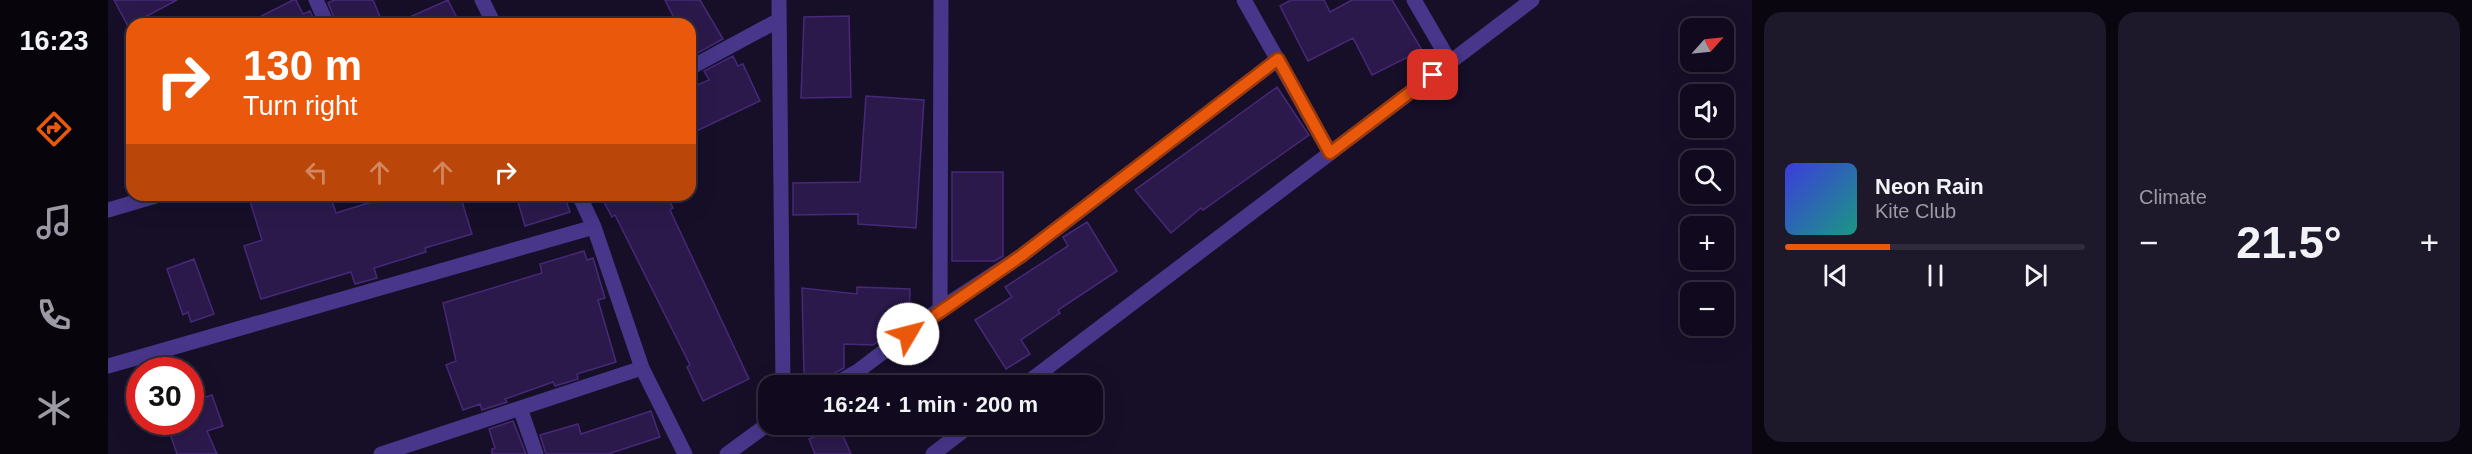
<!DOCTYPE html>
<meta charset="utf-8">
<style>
:root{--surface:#110a1e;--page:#1e182b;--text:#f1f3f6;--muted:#9c9aa4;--line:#302b3c;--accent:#ea580c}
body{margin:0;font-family:Helvetica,sans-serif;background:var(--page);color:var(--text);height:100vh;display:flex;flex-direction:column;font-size:22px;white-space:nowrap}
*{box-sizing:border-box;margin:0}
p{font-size:20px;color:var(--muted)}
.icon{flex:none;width:33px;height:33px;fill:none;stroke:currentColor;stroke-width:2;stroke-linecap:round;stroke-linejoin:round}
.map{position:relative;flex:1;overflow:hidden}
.details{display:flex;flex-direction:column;gap:12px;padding:12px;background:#090610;width:720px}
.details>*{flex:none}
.top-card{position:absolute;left:18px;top:18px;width:570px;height:183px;border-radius:18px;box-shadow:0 6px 24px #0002,0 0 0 2px var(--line);background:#ea580c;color:#fff;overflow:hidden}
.needle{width:39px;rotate:63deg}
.tools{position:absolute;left:1572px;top:18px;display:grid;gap:12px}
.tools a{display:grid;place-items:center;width:54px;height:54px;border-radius:12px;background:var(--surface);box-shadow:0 6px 24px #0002,0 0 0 2px var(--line);font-size:30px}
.speed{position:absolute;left:18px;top:357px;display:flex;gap:12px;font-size:30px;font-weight:700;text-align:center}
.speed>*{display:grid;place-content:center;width:78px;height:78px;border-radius:50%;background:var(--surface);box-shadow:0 6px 24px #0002,0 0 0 2px var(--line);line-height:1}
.speed .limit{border:9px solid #d22;background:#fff;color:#111}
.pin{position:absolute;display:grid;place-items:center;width:51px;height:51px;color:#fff;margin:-26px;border-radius:12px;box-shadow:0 3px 9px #0006}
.me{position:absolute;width:66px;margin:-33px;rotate:53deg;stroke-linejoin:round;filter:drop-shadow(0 0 4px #0008)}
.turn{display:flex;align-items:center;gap:21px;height:126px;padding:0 18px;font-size:27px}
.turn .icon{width:78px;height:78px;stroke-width:2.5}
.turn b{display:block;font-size:42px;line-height:51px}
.lanes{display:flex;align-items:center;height:57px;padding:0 18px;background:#0003;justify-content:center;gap:30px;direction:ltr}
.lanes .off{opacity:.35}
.big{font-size:45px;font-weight:800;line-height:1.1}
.details .widget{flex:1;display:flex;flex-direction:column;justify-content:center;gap:9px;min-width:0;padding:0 21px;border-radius:18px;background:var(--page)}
.song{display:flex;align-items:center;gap:18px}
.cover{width:72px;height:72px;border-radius:9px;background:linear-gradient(135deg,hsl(240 70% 55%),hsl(170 70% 35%))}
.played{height:6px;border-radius:3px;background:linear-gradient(90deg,var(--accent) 35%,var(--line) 35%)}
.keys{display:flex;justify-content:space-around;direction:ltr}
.heat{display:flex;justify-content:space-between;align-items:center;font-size:33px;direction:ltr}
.details .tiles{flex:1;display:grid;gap:12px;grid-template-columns:repeat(2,1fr)}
.trip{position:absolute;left:650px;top:375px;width:345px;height:60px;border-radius:18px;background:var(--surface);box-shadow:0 6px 24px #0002,0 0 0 2px var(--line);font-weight:800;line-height:60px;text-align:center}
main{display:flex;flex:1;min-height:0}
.tabs{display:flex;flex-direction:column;width:108px;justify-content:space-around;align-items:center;background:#07040c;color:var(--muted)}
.tabs .icon{width:42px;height:42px}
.tabs .on{color:var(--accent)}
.tabs b{font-size:27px;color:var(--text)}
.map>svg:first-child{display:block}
.building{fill:#2b194b;stroke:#462978;stroke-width:1.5}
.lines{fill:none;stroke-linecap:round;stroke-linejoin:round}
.minor{stroke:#47368a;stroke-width:15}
.route-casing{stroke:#983908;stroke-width:15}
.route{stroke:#ea580c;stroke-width:10}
</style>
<main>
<nav class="tabs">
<b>16:23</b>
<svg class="icon on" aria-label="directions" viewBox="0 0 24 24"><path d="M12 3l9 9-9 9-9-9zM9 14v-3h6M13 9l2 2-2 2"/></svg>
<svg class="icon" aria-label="music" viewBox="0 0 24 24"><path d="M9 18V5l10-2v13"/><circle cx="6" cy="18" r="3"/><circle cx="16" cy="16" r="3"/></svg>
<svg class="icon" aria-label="phone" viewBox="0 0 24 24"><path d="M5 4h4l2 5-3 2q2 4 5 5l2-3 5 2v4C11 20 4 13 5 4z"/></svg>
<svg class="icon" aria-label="climate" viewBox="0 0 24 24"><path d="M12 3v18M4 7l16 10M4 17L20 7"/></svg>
</nav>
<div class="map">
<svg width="1644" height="454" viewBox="0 0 1644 454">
<rect width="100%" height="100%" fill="#170e28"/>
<path class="building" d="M6 0H69L20 26Z
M185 0H188L195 14 202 11 208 24H138Z
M226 0H265L275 24H229L220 3Z
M340 0 352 24H286Z
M557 0H592L615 39 586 55 582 47V24H569Z
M1183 0H1216L1222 12 1244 0H1284L1314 50 1264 75 1245 38 1200 61 1172 6Z
M741 16 743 97 693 98 696 17Z
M625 56 630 66 635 64 652 101 582 134V88L601 80 596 71Z
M1169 87 1201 135 1095 210 1093 208 1063 233 1027 190Z
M758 96 816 100 808 228 750 224V214L685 215V183L752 182Z
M844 172H895V256L887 261H844Z
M140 195H222L228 213 286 195H352L364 234 317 248 318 252 266 268 269 278 247 284 243 272 153 299 136 246 154 240Z
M408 195H456L462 212 417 226Z
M492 195H559L565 208 562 210 641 379 595 401 579 367 582 365 507 215 504 217Z
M979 222 1009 271 950 310 952 313 913 340 922 354 898 369 867 320 904 297 897 287 960 246 955 237Z
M476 251 479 260 485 258 497 298 490 300 508 362 469 374 470 379 447 386 445 382 397 399 399 402 374 410 372 404 355 410 338 365 348 361 335 303 434 273 432 264Z
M86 259 106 314 83 322 80 312 75 315 59 269Z
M749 287 802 289 801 320 765 345 736 344V368L725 374H696L694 288 749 294Z
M104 395 115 426 99 431 109 454H69L58 422H82V402Z
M543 411 552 437 500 454H438L432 435 470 424 473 434Z
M405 421 418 454H384V449L387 448 381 429Z
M731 427 743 454H707L701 439Z"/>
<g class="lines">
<path class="minor" d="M208 0 219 24
M374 0 386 24
M671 0 675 386
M1136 0 1222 153
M1306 0 1342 62
M582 68 671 20
M471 195 486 227 534 368 577 454
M0 210 51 195
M832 309 833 0
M0 366 486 227
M724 386 750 371 832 309 913 256 1170 59
M915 386 1424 0
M412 408 428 454
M273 454 534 368
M619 454 660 424
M825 454 864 424"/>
</g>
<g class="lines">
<defs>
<path id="route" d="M800 334 913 256 1170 59 1222 153 1325 75"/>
</defs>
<use href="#route" class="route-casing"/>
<use href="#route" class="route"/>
</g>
</svg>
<div class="tools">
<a><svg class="needle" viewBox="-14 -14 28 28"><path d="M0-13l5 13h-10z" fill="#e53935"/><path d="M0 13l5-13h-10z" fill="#9c9aa4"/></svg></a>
<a><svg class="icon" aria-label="sound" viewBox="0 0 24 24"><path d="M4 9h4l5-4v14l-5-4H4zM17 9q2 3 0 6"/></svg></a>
<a><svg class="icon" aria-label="search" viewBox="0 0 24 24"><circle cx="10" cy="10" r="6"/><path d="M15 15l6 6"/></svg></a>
<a>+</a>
<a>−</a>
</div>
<div class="speed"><div class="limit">30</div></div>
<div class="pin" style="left:1325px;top:75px;background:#d93025"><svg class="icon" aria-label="arrive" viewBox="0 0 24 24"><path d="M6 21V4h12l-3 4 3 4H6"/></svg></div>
<svg class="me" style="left:800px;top:334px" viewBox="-20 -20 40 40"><circle r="19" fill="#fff"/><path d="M0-13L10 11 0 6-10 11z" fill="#ea580c"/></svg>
<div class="trip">16:24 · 1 min · 200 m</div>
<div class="top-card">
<div class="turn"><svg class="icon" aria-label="right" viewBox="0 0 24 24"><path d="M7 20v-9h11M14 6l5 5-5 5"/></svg><div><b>130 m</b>Turn right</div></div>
<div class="lanes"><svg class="icon off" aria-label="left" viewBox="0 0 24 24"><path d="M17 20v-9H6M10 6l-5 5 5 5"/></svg><svg class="icon off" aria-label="ahead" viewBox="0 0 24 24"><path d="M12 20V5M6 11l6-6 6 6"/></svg><svg class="icon off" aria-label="ahead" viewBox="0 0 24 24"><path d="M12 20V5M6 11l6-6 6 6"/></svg><svg class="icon" aria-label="right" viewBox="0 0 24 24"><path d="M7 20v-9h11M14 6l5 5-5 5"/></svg></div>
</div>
</div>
<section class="details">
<div class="tiles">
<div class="widget">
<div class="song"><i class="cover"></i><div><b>Neon Rain</b><p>Kite Club</p></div></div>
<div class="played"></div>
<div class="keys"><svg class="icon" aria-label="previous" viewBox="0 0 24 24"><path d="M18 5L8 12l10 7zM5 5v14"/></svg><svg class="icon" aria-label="pause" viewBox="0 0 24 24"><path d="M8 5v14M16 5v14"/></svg><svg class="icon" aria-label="next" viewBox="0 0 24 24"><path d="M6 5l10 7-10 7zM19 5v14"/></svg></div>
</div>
<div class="widget"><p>Climate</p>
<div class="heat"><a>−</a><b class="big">21.5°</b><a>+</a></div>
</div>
</div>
</section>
</main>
